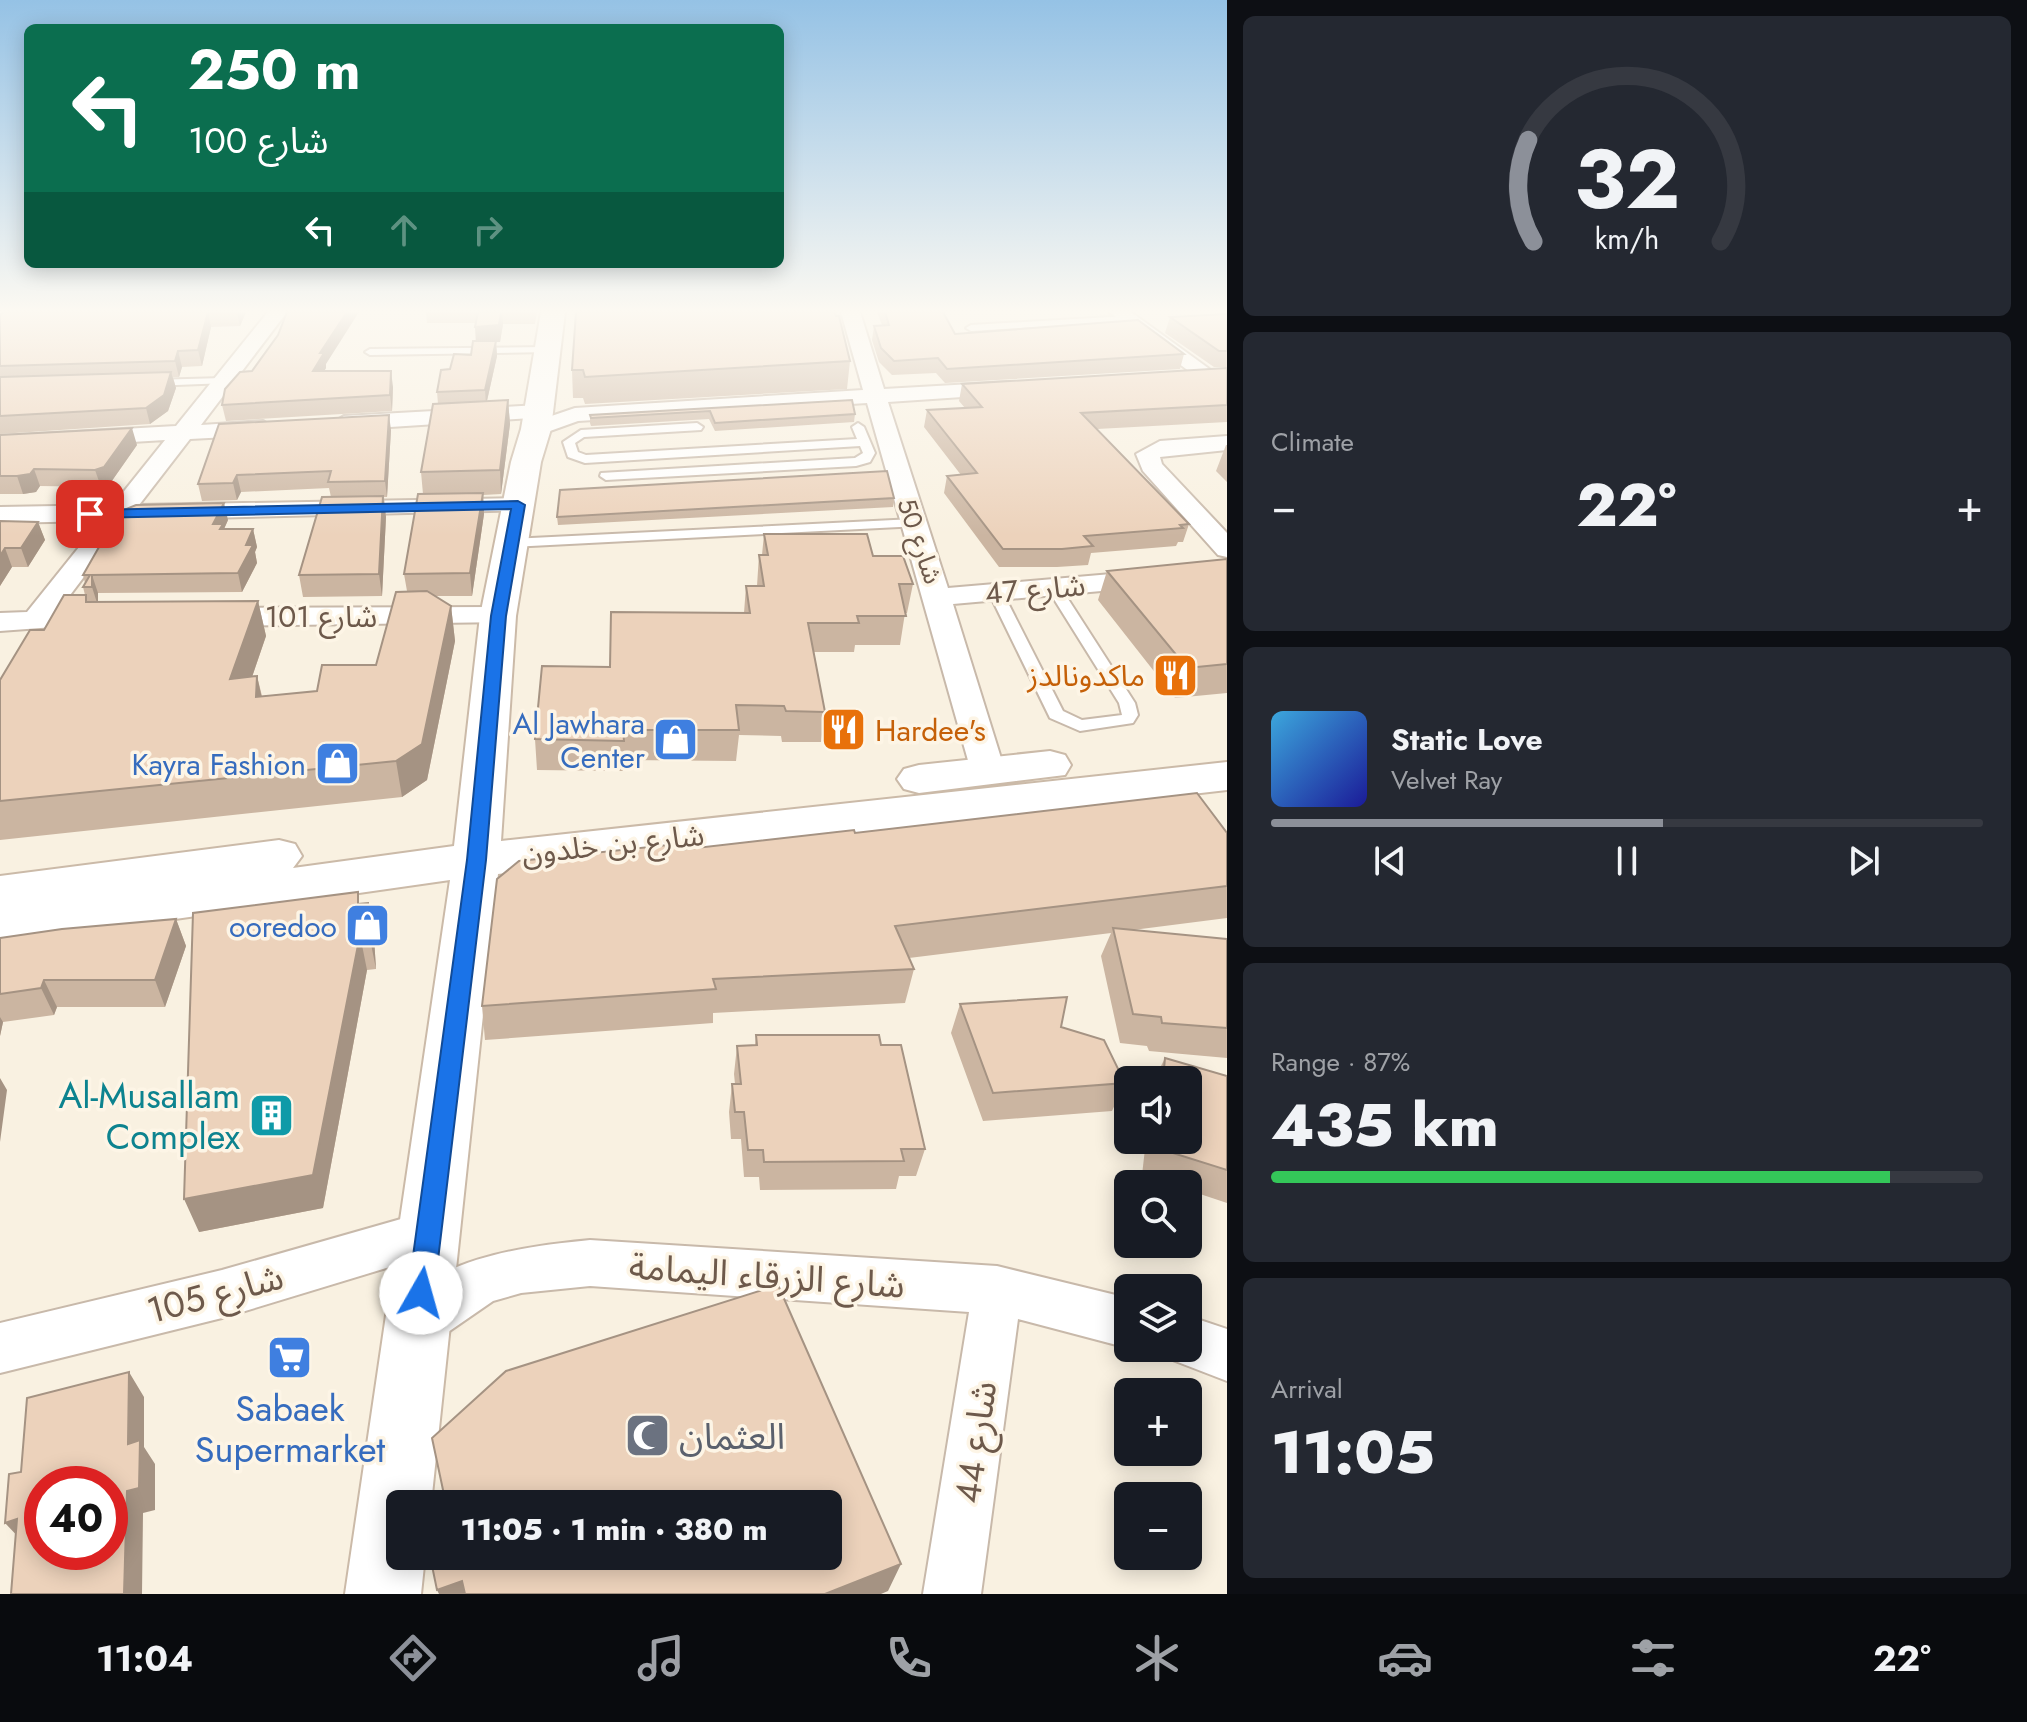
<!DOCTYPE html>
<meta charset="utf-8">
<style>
:root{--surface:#171b24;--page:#242831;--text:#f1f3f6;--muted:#9ea1a6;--line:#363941;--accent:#8c9099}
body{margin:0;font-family:Jost,"Noto Sans Arabic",sans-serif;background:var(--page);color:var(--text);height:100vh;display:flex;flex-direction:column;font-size:30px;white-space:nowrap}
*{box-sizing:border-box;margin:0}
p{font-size:26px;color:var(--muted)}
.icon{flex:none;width:44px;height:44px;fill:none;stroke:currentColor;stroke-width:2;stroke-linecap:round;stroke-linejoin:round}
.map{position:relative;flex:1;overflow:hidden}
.panel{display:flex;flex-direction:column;gap:16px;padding:16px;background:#0d0f14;width:800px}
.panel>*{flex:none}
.banner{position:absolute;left:24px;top:24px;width:760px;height:244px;border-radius:12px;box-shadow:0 4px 20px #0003;background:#0b6e4f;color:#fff;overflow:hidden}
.controls{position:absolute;left:1114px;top:1066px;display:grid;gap:16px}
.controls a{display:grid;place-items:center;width:88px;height:88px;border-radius:12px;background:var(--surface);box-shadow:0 4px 20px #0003;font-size:40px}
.speed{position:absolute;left:24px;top:1466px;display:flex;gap:16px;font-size:40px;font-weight:700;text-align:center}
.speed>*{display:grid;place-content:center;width:104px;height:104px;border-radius:50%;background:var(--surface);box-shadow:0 4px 20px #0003;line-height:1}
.speed .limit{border:12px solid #d22;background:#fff;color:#111}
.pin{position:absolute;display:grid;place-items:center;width:68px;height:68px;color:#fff;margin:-34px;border-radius:16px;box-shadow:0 4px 12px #0006}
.me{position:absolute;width:88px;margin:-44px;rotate:7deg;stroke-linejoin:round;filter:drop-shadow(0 0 6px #0008)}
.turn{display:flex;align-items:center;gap:28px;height:168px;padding:0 32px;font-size:36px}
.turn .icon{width:104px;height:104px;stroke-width:2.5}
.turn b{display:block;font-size:56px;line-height:68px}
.lanes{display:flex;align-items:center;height:76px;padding:0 32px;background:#0003;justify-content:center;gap:40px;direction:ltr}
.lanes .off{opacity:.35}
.big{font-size:60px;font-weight:800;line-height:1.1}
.panel .widget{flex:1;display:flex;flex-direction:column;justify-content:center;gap:12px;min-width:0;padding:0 28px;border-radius:12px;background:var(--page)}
.panel .dial{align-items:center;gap:0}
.dial svg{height:208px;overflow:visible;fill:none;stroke:var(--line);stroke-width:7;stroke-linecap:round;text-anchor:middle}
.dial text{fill:var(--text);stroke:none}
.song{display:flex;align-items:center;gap:24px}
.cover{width:96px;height:96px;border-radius:12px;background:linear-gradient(135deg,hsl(200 70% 55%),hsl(240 70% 35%))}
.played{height:8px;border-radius:4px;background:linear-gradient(90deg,var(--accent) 55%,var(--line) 55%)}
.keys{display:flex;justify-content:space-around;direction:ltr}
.heat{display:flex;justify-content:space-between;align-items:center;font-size:44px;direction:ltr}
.charge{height:12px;border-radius:6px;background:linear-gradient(90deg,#34c759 87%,var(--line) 0)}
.trip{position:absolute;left:386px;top:1490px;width:456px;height:80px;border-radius:12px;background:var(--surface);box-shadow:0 4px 20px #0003;font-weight:800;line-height:80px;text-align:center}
.dock{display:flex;height:128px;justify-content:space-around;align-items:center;background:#090b0e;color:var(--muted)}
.dock .icon{width:56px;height:56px}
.dock .current{color:var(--accent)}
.dock b{font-size:36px;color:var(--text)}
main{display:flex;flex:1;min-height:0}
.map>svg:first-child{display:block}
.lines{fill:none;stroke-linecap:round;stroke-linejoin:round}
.lane-casing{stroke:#c8b9aa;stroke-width:4}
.street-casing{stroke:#c8b9aa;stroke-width:4}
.secondary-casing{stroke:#cbbaa8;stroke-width:4}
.lane{fill:#fff;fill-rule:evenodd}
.street{fill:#fff;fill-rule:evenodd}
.secondary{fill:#fff;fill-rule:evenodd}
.wall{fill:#cbb5a1}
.shaded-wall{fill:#a59383}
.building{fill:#ecd2bb;stroke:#a59383;stroke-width:2;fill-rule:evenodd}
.route{fill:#1a73e8;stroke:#114b97;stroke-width:2}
.labels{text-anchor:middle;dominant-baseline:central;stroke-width:7;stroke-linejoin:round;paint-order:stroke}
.far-street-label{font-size:26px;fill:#6d594b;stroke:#fdf5e6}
.street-label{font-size:30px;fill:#6d594b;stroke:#fdf5e6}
.food-label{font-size:30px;fill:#c56008;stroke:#fdf5e6;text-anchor:end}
.shop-label{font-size:30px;fill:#366cbe;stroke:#fdf5e6;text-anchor:end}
.near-culture-label{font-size:36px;fill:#0d838f;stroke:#fdf5e6;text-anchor:end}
.near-street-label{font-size:36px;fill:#6d594b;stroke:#fdf5e6}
.near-shop-label{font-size:36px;fill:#366cbe;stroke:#fdf5e6}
.near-worship-label{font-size:36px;fill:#5b616d;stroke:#fdf5e6;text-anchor:start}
</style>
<main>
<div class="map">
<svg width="1227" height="1594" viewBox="0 0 1227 1594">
<rect width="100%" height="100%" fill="#f9f1e1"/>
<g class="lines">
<defs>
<path id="lane" d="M1128 316 1132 317V321L971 331 966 328 971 325Z
M546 347 551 350 550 352 370 355 365 352 370 349Z
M223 378 227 379V383L151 386 145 383 151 380Z
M697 423 703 427 701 430 584 437 575 443 578 452 586 455 857 439 852 427 858 423 864 427 875 453 870 462 856 466 606 480 600 476 601 473 855 458 863 453 860 446 585 463 568 457 563 442 581 430Z
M914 519 919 520V526L511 547 504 543 511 539Z
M1054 584 1061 588 1135 703 1138 715 1133 723 1080 731 1050 718 989 593 991 590 996 589 1003 593 1063 711 1082 720 1122 715 1119 703 1047 588Z"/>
<path id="street" d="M268 312H287L201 425 263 421 274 428 263 435 190 439 139 505 518 498 530 505 527 510 127 520 58 611H108L112 617 108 623 0 631V613L27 612 100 521 0 523V507L113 505 165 440 0 450V436L176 426Z
M841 312H860L884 389 1007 382 1018 388 1007 394 888 402 948 588 1227 564V580L953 604 1005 771 1000 779 988 782 976 779 971 771 867 403 578 421 536 436 525 429 528 424 575 408 863 390Z
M1109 312H1131L1219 376 1215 380H1201Z
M539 405 547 407 550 412 547 417 344 430 333 423 344 416Z
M1227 436V450L1160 457 1162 464 1227 533V557L1218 555 1143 471 1136 454 1160 441Z
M498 607 508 610 512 616 508 622 215 626 205 623 201 617 205 611 215 608Z
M429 1211 446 1217 453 1233 446 1249 429 1255 222 1318 0 1373V1323L222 1270Z
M590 1240 997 1266 1128 1298V1348L1018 1319 981 1594H923L969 1312 590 1286 521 1293 493 1301 435 1341 417 1348 399 1341 392 1323C419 1258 529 1246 590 1240Z
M1188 1316 1227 1329V1381L1170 1359 1166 1348H1188Z"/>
<path id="secondary" d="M541 312H565L551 429 541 462 516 616 501 841 1227 762V790L498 874 431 1504H400V1556H425L421 1594H345L450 880 0 944V876L279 840 295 844 302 856 293 868 454 846 480 616 511 462 521 429Z
M1050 751 1065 755 1071 765 1065 775 919 793 904 789 897 779 904 769 919 765Z"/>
</defs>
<use href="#lane" class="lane-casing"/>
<use href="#street" class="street-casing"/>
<use href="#secondary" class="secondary-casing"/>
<use href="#lane" class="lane"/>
<use href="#street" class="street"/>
<use href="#secondary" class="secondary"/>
</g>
<path class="wall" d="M4 312H246L240 326 211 327 202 366 182 367 179 377H173L176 388 168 411 150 424 0 434V315Z
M426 312H537L535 324H503L500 342H496L497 356 487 401 508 400 510 424 501 494 483 495 484 514 472 596H434L451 606 455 641 427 780 402 797 0 840V680L44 630 85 595 83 587 85 583 83 575 228 520 224 529H253L257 547 255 552 257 563 242 592 98 593V602L258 601 266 636 252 677 257 676 262 696 317 691 376 665 407 591 404 574 423 494 421 472 438 404 437 392 450 369 471 355 476 341V323H427Z
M877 312H943L955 334 1184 354 1180 369 945 383 936 373 892 375 879 362 872 340 874 326 882 325Z
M1227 314V367H1214L1165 333 1170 317Z
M850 361 847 389 585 404 583 398H573L572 370Z
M326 364V368L324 371 393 387 392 411 226 421 222 405Z
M1227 368V422L1097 429 1189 524 1183 542H1178L1176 546 1091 553 1088 565 1057 567H999L944 493 947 476 961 475 924 427 927 410 965 408 959 401 962 384Z
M852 400 855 414 854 422 715 431 709 419 591 426 590 423V415Z
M391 430 387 497H384L386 517 382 596 303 597 299 575 331 497 329 488 241 492 237 500 202 501 198 484Z
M0 435 137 445 109 485 101 487 40 486 36 492 23 494H0Z
M1226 445H1227V482L1216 471Z
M894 498 893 507 558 525 557 517Z
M0 521 38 522 45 540 28 567H12L0 586Z
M764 534 873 556 913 584 907 613H905L900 645H855L854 652H814L825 712 821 742H782L781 736 739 735 736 761 624 760 623 771 537 770 535 739 610 667 744 613 746 586H757L759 555H762Z
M1227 559V693L1175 698 1098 600 1107 571Z
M855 833H1227V918L1133 930 1227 939V1058L1149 1051 1147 1046 1120 1043 1101 956 1111 933 909 958 914 969 905 1003 713 1013V1023L485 1040 482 1006 679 850Z
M368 903 374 938 376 969 367 970 323 1208 199 1232 360 904Z
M176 919 186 946 165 1007H57L54 1015 3 1022 0 1036V938Z
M960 1004 1061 1027 1125 1083 1112 1111 983 1121 951 1033Z
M756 1035 881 1045 925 1149 916 1176H899L896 1189 760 1190 759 1177H744L741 1139H731L729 1112 732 1084H735L734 1074 737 1046 755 1045Z
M1165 1058 1227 1076V1203L1188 1190V1184H1168L1142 1175 1146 1140H1188V1080H1154Z"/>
<path class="shaded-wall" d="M208 312 211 327 202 366 198 350Z
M237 312H246L240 326Z
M347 312H359L326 364V368L316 386 313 371 320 353Z
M501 312H502L503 324 500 342H496L497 356 486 405 485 390 476 345 475 327Z
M178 351 182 367 179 377 175 361Z
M391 371 393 387 392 411 390 395Z
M171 372 176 388 168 411 150 424 146 408Z
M508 400 510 424 501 494 500 470Z
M389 415 391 430 387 497 385 481Z
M132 428 137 445 109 485 101 487 95 470Z
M34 469 40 486 36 492 23 494 17 476Z
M237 475 241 492 237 500 233 483Z
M483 493 484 514 472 596 470 573Z
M383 496 386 517 382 596 379 574Z
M224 503 228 520 224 529 227 542 213 524Z
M38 522 45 540 28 567 21 548Z
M253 529 257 547 255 552 257 563 242 592 238 573 246 545Z
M5 548 12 567 0 586V556Z
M92 575 98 593V606L92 587Z
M258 601 266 636 239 715 230 679Z
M451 606 455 641 427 780 402 797 396 761Z
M257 676 265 712 256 697Z
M368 903 374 938 376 969 369 934Z
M176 919 186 946 165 1007 155 980Z
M360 935 367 970 323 1208 199 1232 184 1199Z
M44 980 57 1007 54 1015 41 988Z
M0 1017 3 1022 0 1036Z
M0 1078 7 1090 0 1142Z
M129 1372 144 1397V1447L155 1464V1510L143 1513 142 1594H124Z
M17 1519 25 1544 5 1523Z
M901 1564 888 1591 881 1594H825Z
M462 1581 465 1594H439L437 1590Z"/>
<path class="building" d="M4 312H208L198 350 178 351 175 361 0 366V315Z
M287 312H347L320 353H324L313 371H391L390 395 222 405 225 389 240 372 252 371 278 335Z
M478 312H501L499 325 475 327Z
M576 312H835L836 316H839L850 361 585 377 583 370H572Z
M885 312H943L955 334 1138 320 1184 354 947 369 938 358 894 361 881 348 874 326 889 325Z
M1227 314V351H1219L1170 317Z
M473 341H496L485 390 437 392 441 370 450 369 454 354 471 355Z
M1227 368V405L1081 413 1189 524 1180 525 1183 528 1084 536 1093 546 1062 549H1003L947 476 977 473 927 410 982 407 962 384Z
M171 372 164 395 146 408 0 416V377Z
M508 400 500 470 421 472 433 404Z
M852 400 855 414 715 423 710 411 591 418 590 415Z
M389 415 385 481 328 482 331 471 237 475 233 483 198 484 219 424Z
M132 428 104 467 95 470 34 469 30 474 17 476H0V435Z
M887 471 894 498 557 517 560 490Z
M483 493 470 573 404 574 418 494Z
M383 496 379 574 299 575 322 497Z
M224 503 213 524H223L220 529H253L246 545H253L238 573 92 575V587H83L90 575H83L119 512 136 505Z
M0 521 38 522 21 548H5L0 556Z
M764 534H867L873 556H903L913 584H899L906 616H857L859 623H808L825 712 786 711 784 706 736 705 739 730H623L624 741 535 739 542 666 610 667 611 612 750 613 746 586H764L759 555H768Z
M1227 559V664L1187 668 1107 571Z
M427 591 451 606 422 744 396 761 0 801V680L30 630H44L64 595H86V602L258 601 230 679 257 676 256 697 317 691 322 665H376L396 592Z
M1197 793 1227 833V886L895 926 914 969 713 979 716 989 482 1006 497 879 519 861 677 844 679 850 854 830 855 833Z
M358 892V904L368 903 369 934 360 935 313 1175 184 1199 193 913Z
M176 919 155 980H44L41 988 0 994V938L62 929Z
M1113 928 1227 939V1028L1162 1023 1161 1017 1133 1014Z
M1067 997 1061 1027 1104 1040 1125 1083 993 1093 960 1004Z
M756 1035H879L881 1045H901L925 1149H901L904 1161 764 1162 763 1150H748L744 1112H735L732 1084H741L737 1046 757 1045Z
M1165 1058 1227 1076V1170L1157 1148 1158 1140H1188V1080H1163Z
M778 1285 901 1564 825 1594H465L462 1581 437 1590 430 1556H828V1504H446L432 1438 506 1371Z
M129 1372 128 1444 140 1440 139 1488 127 1491 124 1594H11L17 1519 5 1523 9 1474 21 1472 27 1398ZM42 1484H110V1552H42Z"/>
<linearGradient id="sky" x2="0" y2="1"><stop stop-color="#95c2e5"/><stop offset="0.58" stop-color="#fcf9f2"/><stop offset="1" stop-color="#fcf9f2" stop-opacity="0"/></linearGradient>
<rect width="1227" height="536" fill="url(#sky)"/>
<path class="route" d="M518 501 525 505 506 616 486 860 434 1293 430 1302 421 1306 412 1302 408 1293 467 860 491 616 511 509 90 518 84 514 90 510Z"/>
<defs>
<symbol id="restaurant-square" viewBox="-11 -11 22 22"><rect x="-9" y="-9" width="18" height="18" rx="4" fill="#e8710a" stroke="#fdf5e6"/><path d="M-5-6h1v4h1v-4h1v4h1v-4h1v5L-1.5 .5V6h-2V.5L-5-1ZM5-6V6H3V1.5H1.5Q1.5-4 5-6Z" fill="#fff"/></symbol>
<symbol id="shop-square" viewBox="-11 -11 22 22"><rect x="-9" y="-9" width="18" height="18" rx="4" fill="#3f7fe0" stroke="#fdf5e6"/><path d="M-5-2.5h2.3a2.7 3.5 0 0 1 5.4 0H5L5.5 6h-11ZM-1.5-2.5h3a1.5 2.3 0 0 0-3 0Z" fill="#fff"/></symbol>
<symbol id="building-square" viewBox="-11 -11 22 22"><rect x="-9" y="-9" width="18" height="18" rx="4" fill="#0f9aa8" stroke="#fdf5e6"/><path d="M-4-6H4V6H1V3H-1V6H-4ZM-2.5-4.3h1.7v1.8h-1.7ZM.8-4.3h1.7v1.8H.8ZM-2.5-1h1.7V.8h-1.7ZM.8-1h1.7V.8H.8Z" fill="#fff"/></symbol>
<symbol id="supermarket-square" viewBox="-11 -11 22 22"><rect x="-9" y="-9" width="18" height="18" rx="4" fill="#3f7fe0" stroke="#fdf5e6"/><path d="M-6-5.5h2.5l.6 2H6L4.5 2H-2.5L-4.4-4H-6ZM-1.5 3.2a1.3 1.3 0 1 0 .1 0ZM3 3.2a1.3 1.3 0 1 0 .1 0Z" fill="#fff"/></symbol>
<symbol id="mosque-square" viewBox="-11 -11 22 22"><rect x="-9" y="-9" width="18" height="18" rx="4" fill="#6b7280" stroke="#fdf5e6"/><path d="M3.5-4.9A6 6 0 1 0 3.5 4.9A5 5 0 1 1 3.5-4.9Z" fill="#fff"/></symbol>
</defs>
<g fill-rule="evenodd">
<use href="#restaurant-square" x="1150" y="650" width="51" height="51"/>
<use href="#restaurant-square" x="818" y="704" width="51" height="51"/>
<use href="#shop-square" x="650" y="714" width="51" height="51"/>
<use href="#shop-square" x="312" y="738" width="51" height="51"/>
<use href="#shop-square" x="342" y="900" width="51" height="51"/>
<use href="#building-square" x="246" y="1090" width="51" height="51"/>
<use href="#supermarket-square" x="264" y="1332" width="51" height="51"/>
<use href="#mosque-square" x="622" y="1410" width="51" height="51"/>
</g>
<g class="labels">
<g class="far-street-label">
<text transform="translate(920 541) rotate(71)">شارع 50</text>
</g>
<g class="street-label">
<text transform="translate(1035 589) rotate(-5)">شارع 47</text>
<text x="321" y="616">شارع 101</text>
<text transform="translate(613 844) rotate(-6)">شارع بن خلدون</text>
</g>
<g class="food-label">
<text x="1145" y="675">ماكدونالدز</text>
<text x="875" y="730" text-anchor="start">Hardee's</text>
</g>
<g class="shop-label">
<text x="645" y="723">Al Jawhara<tspan x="645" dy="34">Center</tspan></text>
<text x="306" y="764">Kayra Fashion</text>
<text x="337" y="926">ooredoo</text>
</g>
<g class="near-culture-label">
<text x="240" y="1095">Al-Musallam<tspan x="240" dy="41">Complex</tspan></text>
</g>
<g class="near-street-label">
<text transform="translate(767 1275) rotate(4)">شارع الزرقاء اليمامة</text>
<text transform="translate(215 1293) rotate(-15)">شارع 105</text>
<text transform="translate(975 1442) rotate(-82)">شارع 44</text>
</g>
<g class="near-shop-label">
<text x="290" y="1408">Sabaek<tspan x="290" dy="41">Supermarket</tspan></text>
</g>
<g class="near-worship-label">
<text x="679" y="1436">العثمان</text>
</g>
</g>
</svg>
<div class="controls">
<a><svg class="icon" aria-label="sound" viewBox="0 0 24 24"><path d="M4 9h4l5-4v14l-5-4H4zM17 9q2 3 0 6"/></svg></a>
<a><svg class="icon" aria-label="search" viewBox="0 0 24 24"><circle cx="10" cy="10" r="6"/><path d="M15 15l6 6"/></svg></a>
<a><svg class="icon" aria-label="layers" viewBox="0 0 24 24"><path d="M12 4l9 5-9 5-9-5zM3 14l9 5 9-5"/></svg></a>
<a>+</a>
<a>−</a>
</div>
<div class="speed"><div class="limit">40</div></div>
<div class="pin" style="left:90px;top:514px;background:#d93025"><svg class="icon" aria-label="arrive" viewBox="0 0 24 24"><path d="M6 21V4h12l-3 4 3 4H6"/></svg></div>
<svg class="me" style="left:421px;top:1293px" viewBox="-20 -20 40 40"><circle r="19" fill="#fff"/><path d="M0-13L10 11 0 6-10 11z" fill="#1a73e8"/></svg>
<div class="trip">11:05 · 1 min · 380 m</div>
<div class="banner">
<div class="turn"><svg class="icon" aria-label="left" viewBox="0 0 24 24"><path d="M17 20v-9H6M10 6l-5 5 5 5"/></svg><div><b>250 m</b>شارع 100</div></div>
<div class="lanes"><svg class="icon" aria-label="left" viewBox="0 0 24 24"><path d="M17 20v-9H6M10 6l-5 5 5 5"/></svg><svg class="icon off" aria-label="ahead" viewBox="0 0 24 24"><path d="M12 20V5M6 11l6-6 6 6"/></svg><svg class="icon off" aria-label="right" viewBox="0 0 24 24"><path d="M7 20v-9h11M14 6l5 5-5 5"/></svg></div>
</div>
</div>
<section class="panel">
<div class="widget dial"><svg viewBox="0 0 100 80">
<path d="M14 69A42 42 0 1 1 86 69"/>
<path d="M14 69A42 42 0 0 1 12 30" stroke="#8c9099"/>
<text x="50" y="56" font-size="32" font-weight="700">32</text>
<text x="50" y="72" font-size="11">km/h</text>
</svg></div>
<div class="widget"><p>Climate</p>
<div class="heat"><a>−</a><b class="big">22°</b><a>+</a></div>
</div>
<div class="widget">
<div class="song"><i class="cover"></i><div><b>Static Love</b><p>Velvet Ray</p></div></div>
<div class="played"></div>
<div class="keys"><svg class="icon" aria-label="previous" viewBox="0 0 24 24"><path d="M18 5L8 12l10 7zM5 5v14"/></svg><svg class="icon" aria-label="pause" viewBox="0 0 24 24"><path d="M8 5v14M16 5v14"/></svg><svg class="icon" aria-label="next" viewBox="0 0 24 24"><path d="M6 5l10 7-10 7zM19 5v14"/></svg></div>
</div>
<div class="widget"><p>Range · 87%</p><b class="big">435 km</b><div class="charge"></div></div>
<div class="widget"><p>Arrival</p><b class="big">11:05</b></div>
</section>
</main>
<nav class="dock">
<b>11:04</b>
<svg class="icon current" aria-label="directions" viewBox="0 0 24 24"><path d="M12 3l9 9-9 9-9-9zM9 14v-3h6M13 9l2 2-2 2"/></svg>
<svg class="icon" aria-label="music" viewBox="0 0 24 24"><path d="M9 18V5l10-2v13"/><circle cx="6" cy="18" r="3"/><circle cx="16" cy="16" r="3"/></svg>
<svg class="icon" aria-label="phone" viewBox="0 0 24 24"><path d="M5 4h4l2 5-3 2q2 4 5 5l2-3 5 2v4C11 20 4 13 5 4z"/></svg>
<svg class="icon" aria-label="climate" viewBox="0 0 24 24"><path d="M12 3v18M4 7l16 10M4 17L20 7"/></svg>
<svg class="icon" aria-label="car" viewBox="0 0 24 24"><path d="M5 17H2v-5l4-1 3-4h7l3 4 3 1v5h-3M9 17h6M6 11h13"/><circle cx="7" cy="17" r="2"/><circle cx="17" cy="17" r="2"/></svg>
<svg class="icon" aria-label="filters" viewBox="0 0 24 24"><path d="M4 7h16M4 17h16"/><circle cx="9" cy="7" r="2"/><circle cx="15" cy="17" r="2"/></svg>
<b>22°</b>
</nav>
